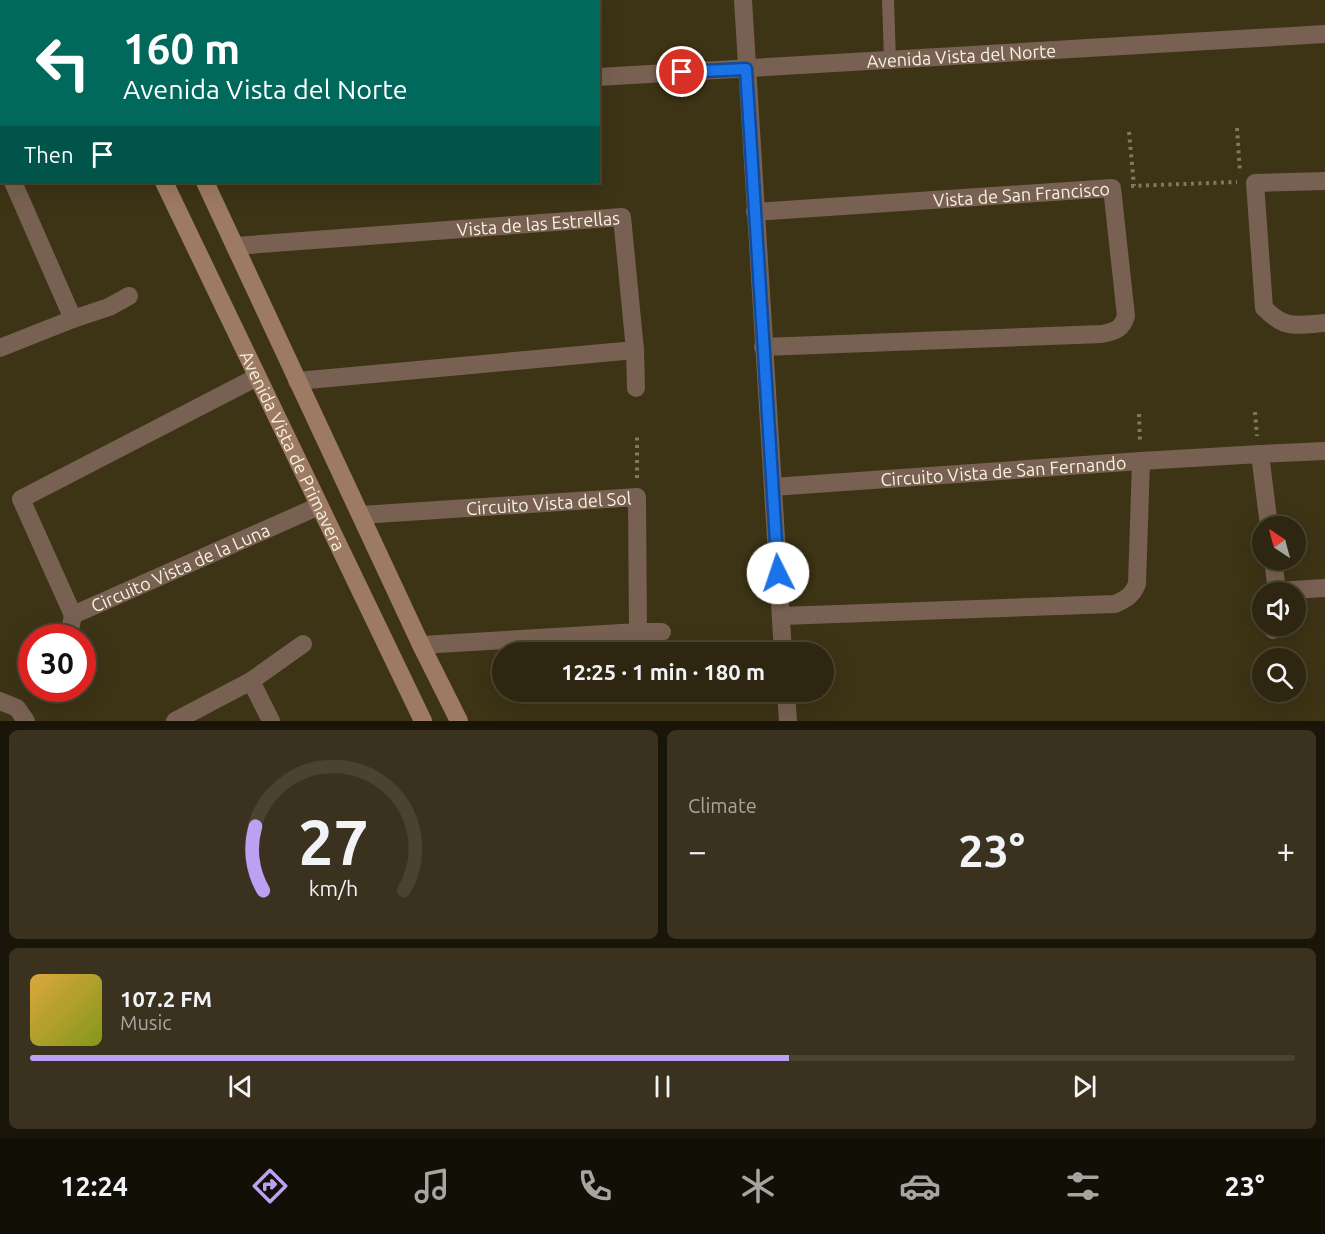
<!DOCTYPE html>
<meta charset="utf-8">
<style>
:root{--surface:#2e2610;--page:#3a321e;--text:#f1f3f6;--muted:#a7a59f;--line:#494330;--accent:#bca0f2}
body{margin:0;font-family:Ubuntu,sans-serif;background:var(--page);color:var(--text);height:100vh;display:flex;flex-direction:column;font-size:22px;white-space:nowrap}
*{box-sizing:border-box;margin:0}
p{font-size:20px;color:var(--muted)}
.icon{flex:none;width:33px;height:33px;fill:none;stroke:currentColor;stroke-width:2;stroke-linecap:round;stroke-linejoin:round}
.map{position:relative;height:721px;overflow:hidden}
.side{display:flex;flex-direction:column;gap:9px;padding:9px;background:#191509;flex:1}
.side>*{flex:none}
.guide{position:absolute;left:0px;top:0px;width:600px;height:183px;box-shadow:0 6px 24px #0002,0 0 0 2px var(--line);background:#00695c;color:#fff;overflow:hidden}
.needle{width:39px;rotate:324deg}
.buttons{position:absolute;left:1252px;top:516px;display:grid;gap:12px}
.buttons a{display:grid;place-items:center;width:54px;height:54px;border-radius:50%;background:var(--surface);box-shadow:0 6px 24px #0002,0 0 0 2px var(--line);font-size:30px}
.speed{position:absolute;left:18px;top:624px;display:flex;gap:12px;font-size:30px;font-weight:700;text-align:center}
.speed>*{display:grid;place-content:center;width:78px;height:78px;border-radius:50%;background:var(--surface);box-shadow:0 6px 24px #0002,0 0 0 2px var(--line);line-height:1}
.speed .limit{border:9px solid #d22;background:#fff;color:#111}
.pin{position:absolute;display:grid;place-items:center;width:51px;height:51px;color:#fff;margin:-26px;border:3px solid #fff;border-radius:50%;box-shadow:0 2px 6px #0007}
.me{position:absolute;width:66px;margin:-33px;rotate:356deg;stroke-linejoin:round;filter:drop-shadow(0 0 4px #0008)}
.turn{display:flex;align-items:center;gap:21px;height:126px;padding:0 24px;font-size:27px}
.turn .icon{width:78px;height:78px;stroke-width:2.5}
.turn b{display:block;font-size:42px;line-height:51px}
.then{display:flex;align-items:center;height:57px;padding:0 24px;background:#0003;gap:12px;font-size:22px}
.big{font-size:45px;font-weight:700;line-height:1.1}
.side .card{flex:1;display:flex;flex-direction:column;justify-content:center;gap:9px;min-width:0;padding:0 21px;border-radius:9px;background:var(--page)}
.side .dial{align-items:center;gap:0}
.dial svg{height:156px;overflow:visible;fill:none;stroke:var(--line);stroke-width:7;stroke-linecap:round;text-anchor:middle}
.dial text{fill:var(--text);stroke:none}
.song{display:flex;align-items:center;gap:18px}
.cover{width:72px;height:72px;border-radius:9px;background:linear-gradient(135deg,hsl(40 70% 55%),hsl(70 70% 35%))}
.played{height:6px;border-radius:3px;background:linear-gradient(90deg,var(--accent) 60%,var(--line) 60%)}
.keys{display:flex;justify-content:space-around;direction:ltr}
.heat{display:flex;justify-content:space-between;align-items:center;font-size:33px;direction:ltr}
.side .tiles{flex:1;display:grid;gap:9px;grid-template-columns:1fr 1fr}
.card:last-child{grid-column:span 2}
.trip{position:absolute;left:492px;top:642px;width:342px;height:60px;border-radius:30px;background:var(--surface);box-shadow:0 6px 24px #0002,0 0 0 2px var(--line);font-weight:700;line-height:60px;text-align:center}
.tab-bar{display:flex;height:96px;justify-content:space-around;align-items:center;background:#120f06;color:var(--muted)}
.tab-bar .icon{width:42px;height:42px}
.tab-bar .selected{color:var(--accent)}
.tab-bar b{font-size:27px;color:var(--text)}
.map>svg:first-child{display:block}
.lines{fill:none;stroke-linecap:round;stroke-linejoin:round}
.path{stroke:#81795f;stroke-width:4;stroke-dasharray:3 4.5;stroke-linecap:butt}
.lane{stroke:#786152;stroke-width:12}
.street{stroke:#786152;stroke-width:18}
.secondary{stroke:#9d7a62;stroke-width:18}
.route-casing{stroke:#114b97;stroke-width:15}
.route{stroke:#1a73e8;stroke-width:10}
.labels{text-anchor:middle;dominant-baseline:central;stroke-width:6;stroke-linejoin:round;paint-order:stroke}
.street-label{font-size:18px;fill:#f7f1e0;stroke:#3d3315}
</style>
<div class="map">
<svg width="1325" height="721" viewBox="0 0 1325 721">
<rect width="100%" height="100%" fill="#3d3315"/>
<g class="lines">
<path class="path" d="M1237 128 1240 173
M1129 132 1134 186
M1131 186 1237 182
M1255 412 1257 436
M1139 414 1140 443
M637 478V435"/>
<path class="lane" d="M888 0 890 60"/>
<g class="street">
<path d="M743 0 783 652"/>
<path id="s1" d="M598 77 1325 34"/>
<path d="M0 134 2 133"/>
<path d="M0 151 2 154"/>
<path d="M1325 181 1255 183 1264 308C1286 330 1296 325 1325 323"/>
<path id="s2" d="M755 212 1112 188 1126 316C1122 329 1116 331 1102 334L763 347"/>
<path id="s3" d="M235 246 622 217 635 350 297 381"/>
<path d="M73 319 109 307 129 296"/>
<path d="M0 348 73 319 13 182"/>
<path d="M635 350 636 388"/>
<path id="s4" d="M257 377 21 499 73 615 319 506"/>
<path d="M1141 461 1260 454"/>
<path id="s5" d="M773 487 1141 461 1137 584C1132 596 1126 599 1115 604L781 616"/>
<path id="s6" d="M361 515 637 497 638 632 421 645"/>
<path d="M1269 526 1260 454 1325 451"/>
<path d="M1273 560 1277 591 1325 588"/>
<path d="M1273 630V626"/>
<path d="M638 632H662"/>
<path d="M66 636 71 625 73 615"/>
<path d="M251 681 303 644"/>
<path d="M786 692 788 721"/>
<path d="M0 701 17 708 26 721"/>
<path d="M175 721 251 681 271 721"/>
</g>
<g class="secondary">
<path d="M81 0V2"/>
<path d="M122 0V2"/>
<path id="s7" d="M164 182 423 721"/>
<path d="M205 182 421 645 459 721"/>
</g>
</g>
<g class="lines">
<defs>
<path id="route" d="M682 72 746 69 778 573"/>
</defs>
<use href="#route" class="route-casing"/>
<use href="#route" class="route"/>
</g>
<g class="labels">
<g class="street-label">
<text stroke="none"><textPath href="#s1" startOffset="364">Avenida Vista del Norte</textPath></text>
<text stroke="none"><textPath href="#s2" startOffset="267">Vista de San Francisco</textPath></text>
<text stroke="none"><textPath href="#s3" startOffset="304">Vista de las Estrellas</textPath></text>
<text stroke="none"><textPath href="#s7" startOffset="298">Avenida Vista de Primavera</textPath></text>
<text stroke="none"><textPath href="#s5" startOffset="231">Circuito Vista de San Fernando</textPath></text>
<text stroke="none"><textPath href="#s6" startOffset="188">Circuito Vista del Sol</textPath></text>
<text stroke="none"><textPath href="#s4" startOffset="510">Circuito Vista de la Luna</textPath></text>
</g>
</g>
</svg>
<div class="buttons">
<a><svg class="needle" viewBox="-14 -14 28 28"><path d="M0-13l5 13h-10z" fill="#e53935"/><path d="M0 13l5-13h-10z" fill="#a7a59f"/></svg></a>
<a><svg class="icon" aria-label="sound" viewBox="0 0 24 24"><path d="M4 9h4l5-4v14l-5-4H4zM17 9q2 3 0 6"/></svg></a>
<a><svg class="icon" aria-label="search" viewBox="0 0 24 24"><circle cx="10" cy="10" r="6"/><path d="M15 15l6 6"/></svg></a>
</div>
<div class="speed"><div class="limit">30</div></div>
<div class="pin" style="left:682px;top:72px;background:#d93025"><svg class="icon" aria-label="arrive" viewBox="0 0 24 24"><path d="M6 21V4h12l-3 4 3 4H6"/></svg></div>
<svg class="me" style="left:778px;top:573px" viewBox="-20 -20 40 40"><circle r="19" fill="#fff"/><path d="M0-13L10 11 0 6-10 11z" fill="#1a73e8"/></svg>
<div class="trip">12:25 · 1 min · 180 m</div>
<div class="guide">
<div class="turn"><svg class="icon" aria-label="left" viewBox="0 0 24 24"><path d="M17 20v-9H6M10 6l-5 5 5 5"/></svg><div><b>160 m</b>Avenida Vista del Norte</div></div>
<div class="then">Then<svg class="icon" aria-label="arrive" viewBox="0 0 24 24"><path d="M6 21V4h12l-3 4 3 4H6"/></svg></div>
</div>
</div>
<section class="side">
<div class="tiles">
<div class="card dial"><svg viewBox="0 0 100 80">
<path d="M14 69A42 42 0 1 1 86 69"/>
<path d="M14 69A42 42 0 0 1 10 36" stroke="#bca0f2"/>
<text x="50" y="56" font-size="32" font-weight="700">27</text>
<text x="50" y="72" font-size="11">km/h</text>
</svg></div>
<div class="card"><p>Climate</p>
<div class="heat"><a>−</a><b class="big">23°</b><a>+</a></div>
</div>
<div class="card">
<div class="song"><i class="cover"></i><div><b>107.2 FM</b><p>Music</p></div></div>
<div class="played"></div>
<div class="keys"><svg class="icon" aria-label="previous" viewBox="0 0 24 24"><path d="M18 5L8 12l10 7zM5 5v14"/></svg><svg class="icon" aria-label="pause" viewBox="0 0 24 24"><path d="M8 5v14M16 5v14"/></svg><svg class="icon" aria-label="next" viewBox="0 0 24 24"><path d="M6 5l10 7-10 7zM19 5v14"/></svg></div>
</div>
</div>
</section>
<nav class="tab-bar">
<b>12:24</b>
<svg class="icon selected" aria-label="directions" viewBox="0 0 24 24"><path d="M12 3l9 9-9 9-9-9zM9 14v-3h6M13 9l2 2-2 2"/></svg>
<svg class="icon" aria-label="music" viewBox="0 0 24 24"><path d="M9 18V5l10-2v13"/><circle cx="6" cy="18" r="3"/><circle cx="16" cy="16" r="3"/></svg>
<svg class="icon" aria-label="phone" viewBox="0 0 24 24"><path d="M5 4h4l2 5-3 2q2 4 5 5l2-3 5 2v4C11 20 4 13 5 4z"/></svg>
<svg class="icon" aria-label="climate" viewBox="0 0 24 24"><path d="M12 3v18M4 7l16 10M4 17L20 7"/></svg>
<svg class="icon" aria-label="car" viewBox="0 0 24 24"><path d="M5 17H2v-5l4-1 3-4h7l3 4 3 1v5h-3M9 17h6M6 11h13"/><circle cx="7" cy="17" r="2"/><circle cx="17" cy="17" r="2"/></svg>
<svg class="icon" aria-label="filters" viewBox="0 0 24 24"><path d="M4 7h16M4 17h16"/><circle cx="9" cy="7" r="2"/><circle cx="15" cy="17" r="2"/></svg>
<b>23°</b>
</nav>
